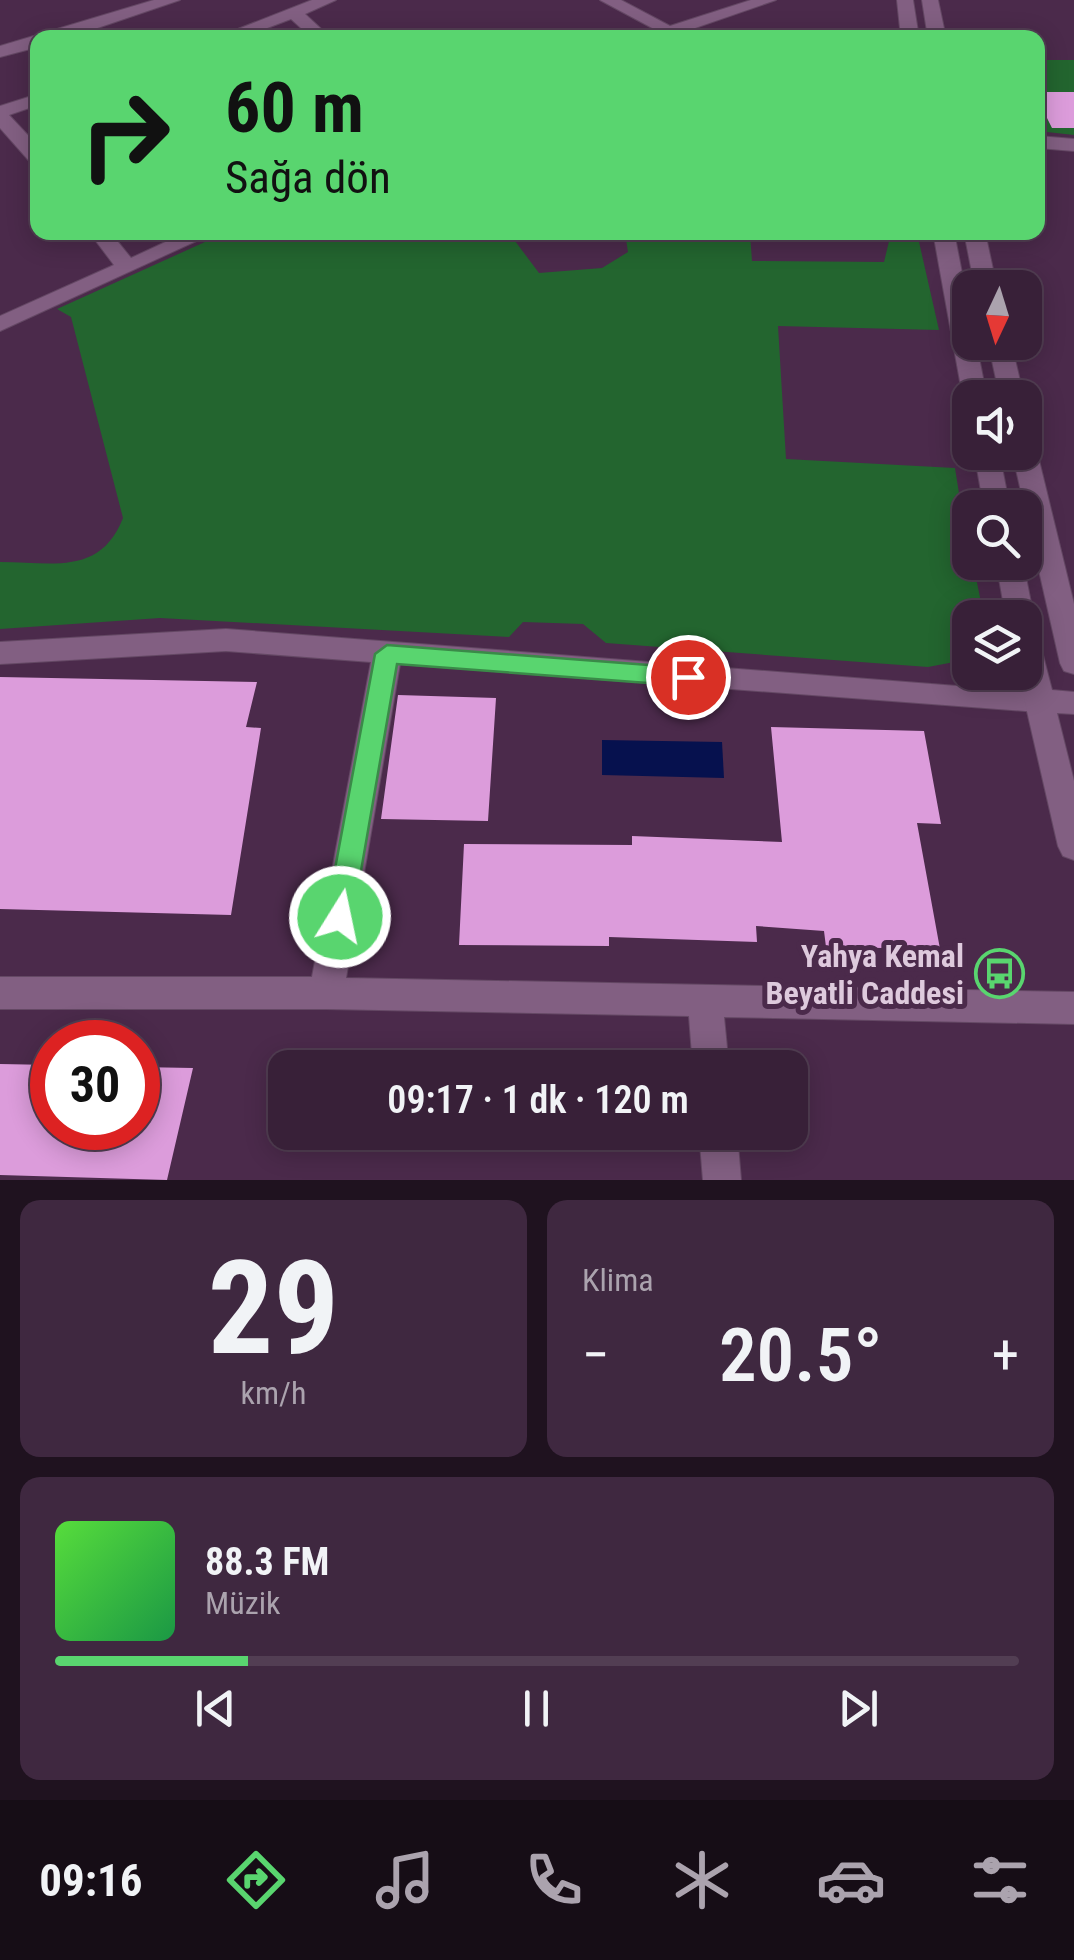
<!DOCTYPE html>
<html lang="tr">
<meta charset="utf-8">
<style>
:root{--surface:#382038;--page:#3f2840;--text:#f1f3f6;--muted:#aba3ae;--line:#523e53;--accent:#59d56f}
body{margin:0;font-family:"Roboto Condensed",sans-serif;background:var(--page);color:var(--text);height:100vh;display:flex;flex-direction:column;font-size:38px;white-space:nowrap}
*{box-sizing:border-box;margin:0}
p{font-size:32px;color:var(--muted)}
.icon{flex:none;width:55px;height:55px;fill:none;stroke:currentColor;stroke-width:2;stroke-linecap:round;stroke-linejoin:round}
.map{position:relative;height:1180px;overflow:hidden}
.side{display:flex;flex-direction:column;gap:20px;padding:20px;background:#1f121f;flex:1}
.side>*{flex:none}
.top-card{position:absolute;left:30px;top:30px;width:1015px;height:210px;border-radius:20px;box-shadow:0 5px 25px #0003,0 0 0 2px var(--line);background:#59d56f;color:#111;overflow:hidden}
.needle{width:65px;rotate:184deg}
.controls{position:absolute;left:952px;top:270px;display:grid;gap:20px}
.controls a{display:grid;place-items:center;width:90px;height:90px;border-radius:20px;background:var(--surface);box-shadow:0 5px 25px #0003,0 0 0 2px var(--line);font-size:50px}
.speed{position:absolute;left:30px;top:1020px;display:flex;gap:20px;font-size:50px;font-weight:700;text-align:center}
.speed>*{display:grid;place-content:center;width:130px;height:130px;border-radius:50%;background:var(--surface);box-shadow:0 5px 25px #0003,0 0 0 2px var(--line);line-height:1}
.speed .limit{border:15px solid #d22;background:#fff;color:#111}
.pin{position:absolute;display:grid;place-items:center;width:85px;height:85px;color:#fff;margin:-42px;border:5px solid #fff;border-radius:50%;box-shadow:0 2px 10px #0007}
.me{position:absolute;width:110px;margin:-55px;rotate:10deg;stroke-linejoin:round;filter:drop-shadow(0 0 8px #0008)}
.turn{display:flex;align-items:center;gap:35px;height:210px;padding:0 30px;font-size:45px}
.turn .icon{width:130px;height:130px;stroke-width:2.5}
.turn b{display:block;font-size:70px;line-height:85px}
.big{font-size:75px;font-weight:600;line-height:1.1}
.side .card{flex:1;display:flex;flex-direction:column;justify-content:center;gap:15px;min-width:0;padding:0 35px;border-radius:20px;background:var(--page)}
.side .dial{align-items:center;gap:0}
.dial b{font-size:130px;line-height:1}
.song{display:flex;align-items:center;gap:30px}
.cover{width:120px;height:120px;border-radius:15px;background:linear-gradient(135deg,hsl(110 70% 55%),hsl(140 70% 35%))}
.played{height:10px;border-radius:5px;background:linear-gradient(90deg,var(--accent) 20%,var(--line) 20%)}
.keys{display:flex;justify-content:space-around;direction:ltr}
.heat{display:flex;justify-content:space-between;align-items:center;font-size:55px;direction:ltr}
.side .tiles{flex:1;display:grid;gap:20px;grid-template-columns:1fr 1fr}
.card:last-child{grid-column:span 2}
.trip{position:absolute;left:268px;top:1050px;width:540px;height:100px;border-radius:20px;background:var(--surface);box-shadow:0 5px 25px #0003,0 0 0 2px var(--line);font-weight:600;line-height:100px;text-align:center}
.dock{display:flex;height:160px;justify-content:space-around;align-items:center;background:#160d16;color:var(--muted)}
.dock .icon{width:70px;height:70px}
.dock .on{color:var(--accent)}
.dock b{font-size:45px;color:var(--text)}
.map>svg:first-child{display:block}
.green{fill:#23652f}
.water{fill:#06114e}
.building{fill:#dc9cdb}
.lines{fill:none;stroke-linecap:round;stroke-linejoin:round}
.minor-casing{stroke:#644864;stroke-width:2}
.tertiary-casing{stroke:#644864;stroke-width:2}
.minor{fill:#825f82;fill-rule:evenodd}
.tertiary{fill:#825f82;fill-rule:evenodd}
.route{fill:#59d56f;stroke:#3a8a48;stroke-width:2.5}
.labels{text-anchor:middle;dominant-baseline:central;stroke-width:10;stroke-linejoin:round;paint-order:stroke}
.near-poi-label{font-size:32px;font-weight:bold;fill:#decadd;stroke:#4b2a4b;text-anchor:end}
</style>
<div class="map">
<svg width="1074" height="1180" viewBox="0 0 1074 1180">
<rect width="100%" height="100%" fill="#4b2a4b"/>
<path class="green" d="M1038 60H1074V135L1038 131Z
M227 232 509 233 539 273 602 268 628 252 625 233H750L752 261 884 262 891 233H917L939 330 778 326 786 459 955 468 970 562 973 563 984 617 970 618V659L928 667 606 643 583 624 523 622 509 637 160 618 0 629V562C53 562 100 576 123 518L71 317 57 309Z"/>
<path class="water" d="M602 740 722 742 724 778 602 775Z"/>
<path class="building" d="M1038 92H1074V128H1052L1047 118H1038Z
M0 677 257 682 246 727 261 728 231 915 0 909Z
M398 695 496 698 488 821 381 819Z
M771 727 924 731 941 824 917 823 940 949 826 947 824 931 756 926 757 942 609 937V946L459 945 464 844 632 845V836L782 842Z
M0 1064 52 1065V1128H138V1067L193 1068 167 1180 0 1175Z"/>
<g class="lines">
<defs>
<path id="minor" d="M154 0H180L68 38H38V47L0 57V46Z
M312 0H336L305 14 331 38H312L291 19 241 38H215Z
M600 0H621L670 26 751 0H776L669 37Z
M38 94V105L9 115 38 146V165L31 163 0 128V106Z
M1038 136 1074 139V151L1038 148Z
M89 232H110L131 258 187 232H216L0 331V316L114 265Z
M226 629 1048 693 1053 701 1048 709 1038 712 400 664 346 978 1074 992V1024L724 1017 729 1068H693L689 1016 326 1009H0V977H312L371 662 226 651 0 664V642Z
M699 1132H737L741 1180H703Z"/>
<path id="tertiary" d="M897 0H913L919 38H901Z
M922 0H938L946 38H928Z
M933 232H954L970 314V342H976L987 398H970V404L963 398Z
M964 232H985L997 288H975Z
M988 342H1011L1024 398H1000Z
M1025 444 1037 452 1074 604V674L1064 671 1060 663 1012 452H1025Z
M974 452H999L1010 508H984Z
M996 562H1023L1034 618 1030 625 1025 627V618H1006Z
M1025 629 1035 633 1039 640 1052 690 1074 692V714L1057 713 1074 781V860L1063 856 1058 846 1018 672H1025Z"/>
</defs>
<use href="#minor" class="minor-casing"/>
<use href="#tertiary" class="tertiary-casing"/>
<use href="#minor" class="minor"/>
<use href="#tertiary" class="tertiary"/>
</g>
<path class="route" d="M387 645 688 668 697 671 700 677 697 684 688 686 397 664 353 917 349 926 340 929 330 926 326 917 375 654Z"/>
<defs>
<symbol id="bus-ring" viewBox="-11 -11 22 22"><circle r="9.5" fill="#4b2a4b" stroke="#59d56f" stroke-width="1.5"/><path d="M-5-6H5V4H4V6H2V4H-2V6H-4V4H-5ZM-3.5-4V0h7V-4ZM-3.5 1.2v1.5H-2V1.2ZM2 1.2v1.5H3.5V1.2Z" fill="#59d56f"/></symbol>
</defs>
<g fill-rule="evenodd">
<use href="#bus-ring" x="972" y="946" width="55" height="55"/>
</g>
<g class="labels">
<g class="near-poi-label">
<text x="964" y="956">Yahya Kemal<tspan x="964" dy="37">Beyatli Caddesi</tspan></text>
</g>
</g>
</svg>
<div class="controls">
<a><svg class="needle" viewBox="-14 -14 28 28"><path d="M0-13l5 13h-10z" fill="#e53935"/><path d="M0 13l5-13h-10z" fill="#aba3ae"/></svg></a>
<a><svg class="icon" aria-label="sound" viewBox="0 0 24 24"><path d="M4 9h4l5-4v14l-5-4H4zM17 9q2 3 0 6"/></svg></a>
<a><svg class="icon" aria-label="search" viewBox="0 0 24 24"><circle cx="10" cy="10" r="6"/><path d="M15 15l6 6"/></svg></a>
<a><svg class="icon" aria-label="layers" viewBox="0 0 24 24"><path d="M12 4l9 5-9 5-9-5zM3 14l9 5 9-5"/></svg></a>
</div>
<div class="speed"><div class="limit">30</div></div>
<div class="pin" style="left:688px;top:677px;background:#d93025"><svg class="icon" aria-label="arrive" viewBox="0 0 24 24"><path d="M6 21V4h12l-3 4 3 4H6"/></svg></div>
<svg class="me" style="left:340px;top:917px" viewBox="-20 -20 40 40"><circle r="17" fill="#59d56f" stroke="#fff" stroke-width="3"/><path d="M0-11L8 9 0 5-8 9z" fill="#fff"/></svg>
<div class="trip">09:17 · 1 dk · 120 m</div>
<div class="top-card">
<div class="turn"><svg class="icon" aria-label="right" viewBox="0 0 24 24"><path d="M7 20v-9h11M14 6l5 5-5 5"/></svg><div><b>60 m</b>Sağa dön</div></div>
</div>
</div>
<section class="side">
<div class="tiles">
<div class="card dial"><b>29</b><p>km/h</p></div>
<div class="card"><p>Klima</p>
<div class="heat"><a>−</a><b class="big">20.5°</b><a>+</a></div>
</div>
<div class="card">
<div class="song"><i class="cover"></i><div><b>88.3 FM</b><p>Müzik</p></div></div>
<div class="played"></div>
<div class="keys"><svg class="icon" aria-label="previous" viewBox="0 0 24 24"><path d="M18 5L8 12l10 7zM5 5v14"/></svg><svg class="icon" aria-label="pause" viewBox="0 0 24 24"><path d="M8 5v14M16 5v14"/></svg><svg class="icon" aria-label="next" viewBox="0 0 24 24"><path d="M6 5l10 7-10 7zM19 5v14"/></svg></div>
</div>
</div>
</section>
<nav class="dock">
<b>09:16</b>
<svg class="icon on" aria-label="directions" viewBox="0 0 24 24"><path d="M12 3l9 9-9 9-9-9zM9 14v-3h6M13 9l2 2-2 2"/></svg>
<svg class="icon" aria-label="music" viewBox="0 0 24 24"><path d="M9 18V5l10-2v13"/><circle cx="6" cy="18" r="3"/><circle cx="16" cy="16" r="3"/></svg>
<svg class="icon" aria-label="phone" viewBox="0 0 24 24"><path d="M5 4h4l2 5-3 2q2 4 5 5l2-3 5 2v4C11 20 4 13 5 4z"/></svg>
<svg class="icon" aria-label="climate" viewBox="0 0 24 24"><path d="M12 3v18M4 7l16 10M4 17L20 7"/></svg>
<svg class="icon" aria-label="car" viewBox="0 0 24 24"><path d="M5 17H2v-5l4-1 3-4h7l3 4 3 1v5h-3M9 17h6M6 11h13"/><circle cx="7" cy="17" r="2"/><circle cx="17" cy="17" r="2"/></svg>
<svg class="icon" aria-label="filters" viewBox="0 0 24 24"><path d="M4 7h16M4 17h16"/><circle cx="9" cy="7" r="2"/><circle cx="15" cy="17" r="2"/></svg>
</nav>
